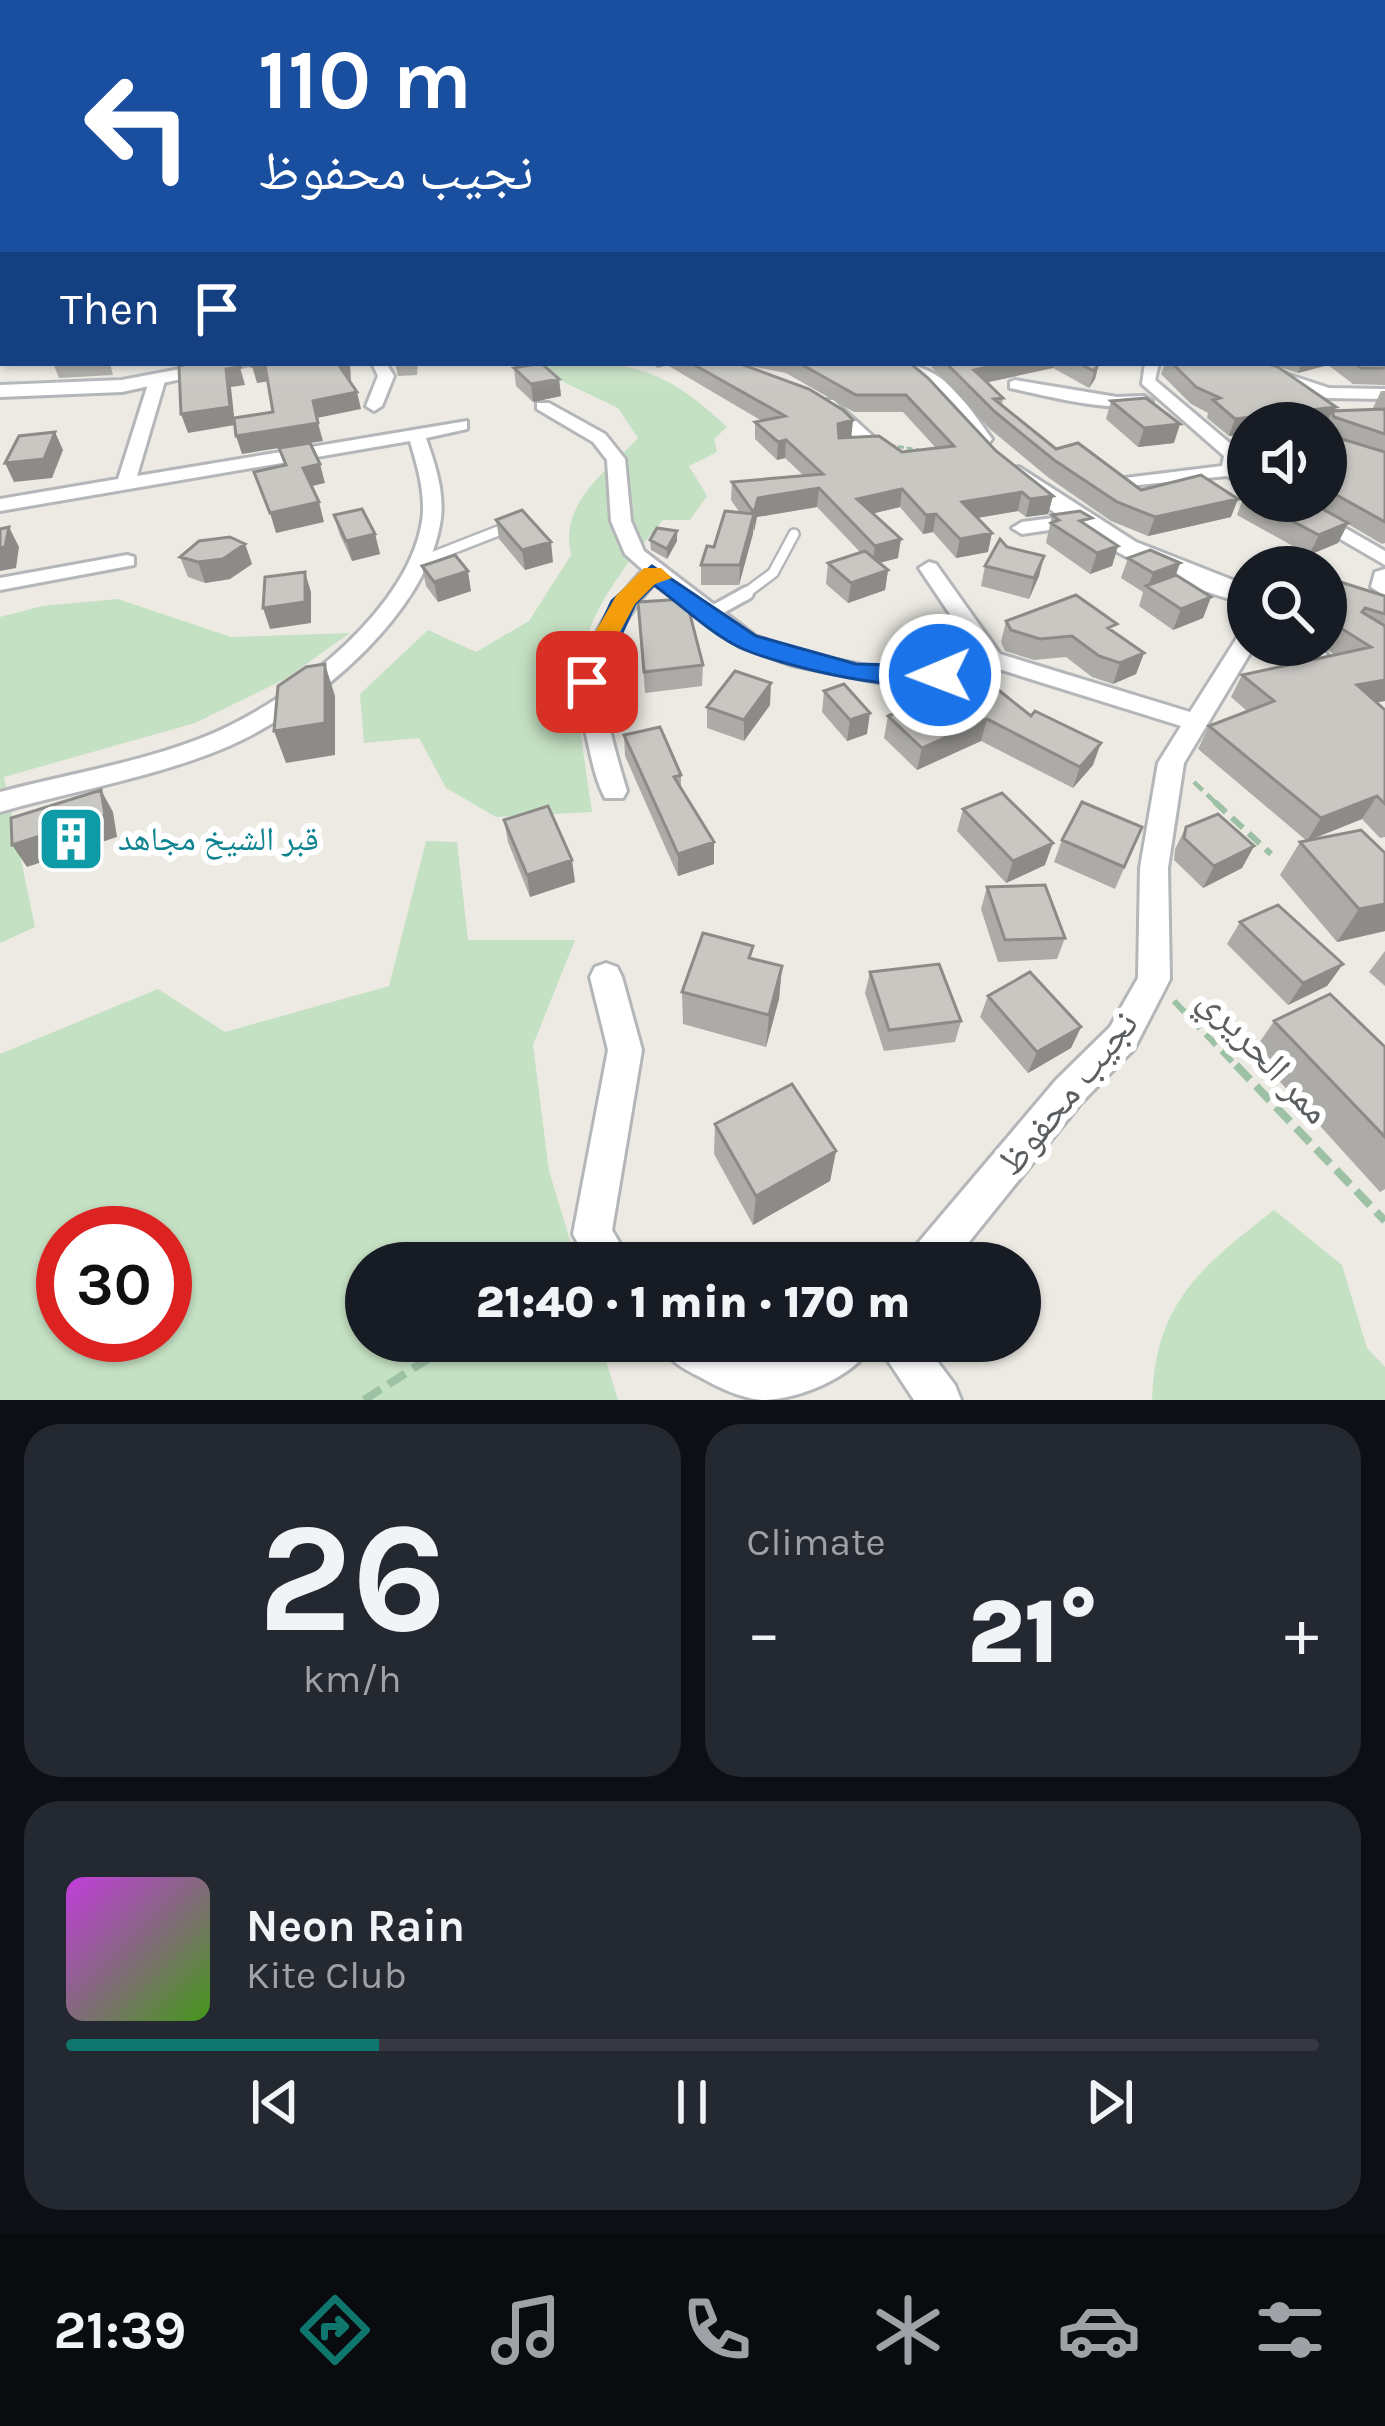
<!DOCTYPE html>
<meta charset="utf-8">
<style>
:root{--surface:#171b24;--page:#242831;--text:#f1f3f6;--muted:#9ea1a6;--line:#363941;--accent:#0f766e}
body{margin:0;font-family:Karla,"Noto Naskh Arabic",sans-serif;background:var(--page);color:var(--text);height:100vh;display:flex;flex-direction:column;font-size:45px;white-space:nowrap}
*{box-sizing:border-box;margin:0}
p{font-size:39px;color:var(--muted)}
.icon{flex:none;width:66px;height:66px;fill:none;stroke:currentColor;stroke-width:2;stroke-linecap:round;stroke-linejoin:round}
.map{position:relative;height:1400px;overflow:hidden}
.side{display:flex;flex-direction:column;gap:24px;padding:24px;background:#0d0f14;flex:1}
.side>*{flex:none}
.guide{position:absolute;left:0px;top:0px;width:1386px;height:366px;box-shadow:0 3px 9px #0004;background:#1a4fa0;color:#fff;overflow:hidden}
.tools{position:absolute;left:1227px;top:402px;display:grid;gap:24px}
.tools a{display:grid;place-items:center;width:120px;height:120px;border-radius:50%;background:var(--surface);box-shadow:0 3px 9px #0004;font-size:60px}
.speed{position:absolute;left:36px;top:1206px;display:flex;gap:24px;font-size:60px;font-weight:700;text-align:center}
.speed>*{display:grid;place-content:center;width:156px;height:156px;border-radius:50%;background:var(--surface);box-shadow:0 3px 9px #0004;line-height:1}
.speed .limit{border:18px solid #d22;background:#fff;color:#111}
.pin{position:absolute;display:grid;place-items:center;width:102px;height:102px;color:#fff;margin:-51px;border-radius:24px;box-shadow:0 6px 18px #0006}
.me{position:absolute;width:132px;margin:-66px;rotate:269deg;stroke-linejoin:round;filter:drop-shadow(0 0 9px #0008)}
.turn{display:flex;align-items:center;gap:42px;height:252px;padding:0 60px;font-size:54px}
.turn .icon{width:156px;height:156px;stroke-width:2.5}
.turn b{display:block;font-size:84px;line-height:102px}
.then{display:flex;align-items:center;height:114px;padding:0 60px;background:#0003;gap:24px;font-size:45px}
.big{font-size:90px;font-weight:800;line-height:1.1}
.side .tile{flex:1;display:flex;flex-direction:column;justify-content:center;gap:18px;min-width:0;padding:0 42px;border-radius:36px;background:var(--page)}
.side .dial{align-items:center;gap:0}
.dial b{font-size:156px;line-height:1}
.song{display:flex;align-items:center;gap:36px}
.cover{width:144px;height:144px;border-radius:18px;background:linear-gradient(135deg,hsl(290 70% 55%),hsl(100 70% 35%))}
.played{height:12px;border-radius:6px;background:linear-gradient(90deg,var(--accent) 25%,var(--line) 25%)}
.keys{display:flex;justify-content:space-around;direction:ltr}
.heat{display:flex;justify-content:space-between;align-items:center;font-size:66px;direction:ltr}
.side .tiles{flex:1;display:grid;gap:24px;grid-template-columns:1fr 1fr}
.tile:last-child{grid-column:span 2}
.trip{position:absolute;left:345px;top:1242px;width:696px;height:120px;border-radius:60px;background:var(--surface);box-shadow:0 3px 9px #0004;font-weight:800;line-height:120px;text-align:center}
.tabs{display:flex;height:192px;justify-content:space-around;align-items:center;background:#090b0e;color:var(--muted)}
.tabs .icon{width:84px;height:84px}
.tabs .on{color:var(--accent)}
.tabs b{font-size:54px;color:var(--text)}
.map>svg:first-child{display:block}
.green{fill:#c5e1c3;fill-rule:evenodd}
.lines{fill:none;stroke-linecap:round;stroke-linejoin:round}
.lane-far1-casing{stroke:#b4b6b9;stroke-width:14}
.lane-casing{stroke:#b4b6b9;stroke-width:18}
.street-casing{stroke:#b4b6b9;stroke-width:6}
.secondary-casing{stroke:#b2b6b9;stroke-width:6}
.path-far3{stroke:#9dc1a5;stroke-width:3;stroke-dasharray:6 3;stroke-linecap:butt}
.path-far2{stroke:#9dc1a5;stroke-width:4.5;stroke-dasharray:12 6;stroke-linecap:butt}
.path-far1{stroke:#9dc1a5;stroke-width:6;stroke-dasharray:15 8;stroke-linecap:butt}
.path{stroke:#9dc1a5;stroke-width:8;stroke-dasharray:20 9;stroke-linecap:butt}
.lane-far1{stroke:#fff;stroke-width:9}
.lane{stroke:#fff;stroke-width:12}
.street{fill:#fff;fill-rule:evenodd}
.secondary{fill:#fff;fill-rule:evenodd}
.wall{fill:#adaba7;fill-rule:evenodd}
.shaded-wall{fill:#8d8b88}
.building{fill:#c9c7c2;stroke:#8d8b88;stroke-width:3}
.route{fill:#1a73e8;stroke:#114b97;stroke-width:3}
.slow{fill:#f59e0b}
.labels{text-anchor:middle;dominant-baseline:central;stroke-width:12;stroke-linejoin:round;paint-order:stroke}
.culture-label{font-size:33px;fill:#0d838f;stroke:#fff;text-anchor:start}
.near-street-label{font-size:39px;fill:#5b5f62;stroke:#fff}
</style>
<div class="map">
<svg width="1385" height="1400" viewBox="0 0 1385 1400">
<rect width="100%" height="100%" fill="#eceae3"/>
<path class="green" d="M524 363C621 363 653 357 727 427L714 439 717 452 689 466 707 496 690 520H663C565 635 570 667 592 812L496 817 446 788 419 738 364 743 360 694 428 630 476 652 529 621 571 555C559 503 605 473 638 438L618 408Z
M118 599 231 637 350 633 285 679 195 723 4 777 35 927 0 943V617L42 606Z
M426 841 457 842 468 940H575L533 1045 549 1171 577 1263H366V1341H600L618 1400H0V1054L158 989 225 1032 389 986ZM165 1233V1335H63V1233Z
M1274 1210 1342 1265 1367 1348 1385 1367V1400H1152C1156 1300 1201 1268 1274 1210Z"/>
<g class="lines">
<defs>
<path id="lane-far1" d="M424 560 511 526
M742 596 773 573 794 534"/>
<path id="lane" d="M709 614 747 593"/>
<path id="street" d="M0 199H3V205H0Z
M372 363H386L394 376 382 406 374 411 366 406 378 376Z
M1145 363H1159L1155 380 1239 451V468L1248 473V486L1227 476 1119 487 1116 483 1125 478 1222 466 1224 456 1142 384Z
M1231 363H1253L1329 388 1385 389V399L1327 398Z
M157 376 165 381 137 476 467 421V429L426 438C435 464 444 490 441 518 429 613 313 709 229 746 157 777 76 790 0 812V792C71 773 146 762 214 733 293 699 415 606 423 513 424 488 417 465 410 441L0 511V499L118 479 149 381Z
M1015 380 1117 397 1144 396 1152 401C1126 417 1042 395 1010 388V382Z
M821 400H833L877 440V448L842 451V443L858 441 821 406Z
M537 403H549L605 434 625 459 631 521 644 551 755 636 805 654 888 670 939 668 978 656 919 568 929 562 936 564 1000 654 1190 712 1240 633 1248 631V645H1255L1184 763 1168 868 1170 979 1165 989 1134 1049 1080 1104 952 1263H907L913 1249 1056 1080 1110 1027 1138 978 1140 868 1158 763 1181 726 992 667 940 682 888 684 792 665 739 646 656 581C588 658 599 698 627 791L623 798H605C596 781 592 761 588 743 570 666 592 626 643 570L625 554 611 521 607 460 593 442 537 409Z
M1275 501H1298L1385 551V565Z
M1076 515 1086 521 1083 525 1022 534 1012 528 1022 522Z
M127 555 134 557V565L0 590V578Z
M1296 645H1319L1336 666 1332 671H1316Z
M606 963 617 967 622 977 642 1050 612 1230 631 1263H588L573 1234 608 1050 590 977 595 967Z
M659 1341H717L747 1355 766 1358 797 1352 817 1341H874C859 1375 799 1400 762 1400 741 1398 719 1388 700 1377 682 1368 667 1360 659 1341Z
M875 1341H922L955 1385 961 1400H914Z"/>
<path id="secondary" d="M3 259V269L0 270V260Z
M211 363H254L122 392 0 397V385L122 380Z
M894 363C943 363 965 402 992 439L988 444H972L929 387Z
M1019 467 1136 542 1248 586V604C1158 581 1082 537 1010 479V469Z
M1385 569V596L1371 587 1375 572Z"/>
</defs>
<use href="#lane-far1" class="lane-far1-casing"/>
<use href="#lane" class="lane-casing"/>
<use href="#street" class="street-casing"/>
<use href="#secondary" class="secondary-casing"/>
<path class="path-far3" d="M889 445 919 450"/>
<path class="path-far2" d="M1194 782 1218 805"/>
<path class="path-far1" d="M1215 802 1271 854
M1174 1001 1238 1068"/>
<path class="path" d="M1236 1065 1385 1221
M364 1400 456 1341"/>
<use href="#lane-far1" class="lane-far1"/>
<use href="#lane" class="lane"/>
<use href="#street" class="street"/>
<use href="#secondary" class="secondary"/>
</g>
<path class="wall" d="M1385 302V385L1353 384 1328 365 1298 373 1267 363H1383Z
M53 363H110L113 375 59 378Z
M395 363H418L417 375 398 376Z
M433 363H482L479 366Z
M650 363H910L996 451 1053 496 1048 514 1026 517 1018 511 977 518 988 552 956 558 933 532 923 534 900 507 873 513 898 558 879 563 888 570 885 590 848 603 826 584 828 563 861 553 817 507 757 517 739 585H701V565L740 513 731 500 732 482 804 476 785 458 777 460 755 439V422L762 421 667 365 658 368ZM745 365 786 373 854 412H903L936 448 902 452 851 437 853 420Z
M928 363H1099L1095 379 1089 388 1053 368 987 382 1003 398 1002 405 1056 449 1141 490 1231 517 1148 536 1111 521 1049 478 991 430Z
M1165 363H1265L1336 407 1335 410 1375 409 1373 408 1381 391H1385V543L1382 544 1348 524 1338 543 1309 555 1237 515 1244 496 1248 495V501H1326V423H1248V434L1229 436 1207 418 1208 413 1191 404 1161 374Z
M514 368 559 379 561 396 533 402 516 386Z
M1111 401 1174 443 1138 447 1106 419Z
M1052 515 1090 527 1118 546 1112 566 1090 574 1046 543Z
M334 516 375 534 380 554 352 561 340 535Z
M496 520 553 562 525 570 499 539Z
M677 531V541L667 559 651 550 650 540Z
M245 544 252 564 230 579 205 583 188 577 180 557Z
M1044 556 1039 576 1029 599 981 586 985 566Z
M1128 558 1180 563 1176 575 1211 597 1203 618 1173 630 1139 606 1143 592 1121 578Z
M422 566 471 591 438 602 426 586Z
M1326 596H1385V701L1376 702 1385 710V837L1380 838 1362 819 1310 840 1385 853V931L1337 942 1280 875 1300 842 1307 841 1198 749 1209 726 1247 711 1231 697 1242 675 1335 655 1320 645H1326Z
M638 602 703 665 702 686 645 693Z
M1006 621 1115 632 1144 653 1136 674 1113 684 1092 677 1066 657 1034 660 1005 651 1001 642Z
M945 685 1093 765 1073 788 981 741 917 770 884 738 888 716 943 693Z
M824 691 867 734 847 741 822 712Z
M770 705 744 741 707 728V707Z
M624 735 681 775V788L714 864 678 876 625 756Z
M963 809 1045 865 1006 883 957 831Z
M504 820 575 882 530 897 508 842Z
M1142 827 1115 889 1054 862 1062 840Z
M1186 827 1254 846 1242 868 1203 888 1174 860 1175 849Z
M987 887 1065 938 1057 959 998 962 981 909Z
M1240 922 1343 964 1327 986 1288 1005 1227 944Z
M1385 951V986L1369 972Z
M782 966 779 999 766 1047 683 1024 682 992Z
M870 972 961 1021 955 1042 884 1051 865 993Z
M988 996 1081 1027 1071 1048 1028 1073 980 1017Z
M1274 1021 1385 1047V1189L1380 1192 1253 1052Z
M715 1124 836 1151 830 1181 753 1225 714 1154Z"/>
<path class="shaded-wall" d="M350 363 351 380 342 381 338 364Z
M1005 363H1055L1053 368 971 386 974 370Z
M1099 363 1095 379 1089 388 1094 371Z
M1302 363H1329L1328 365 1298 373Z
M265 365 270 381 257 383 252 366Z
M240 367 245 385 231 387 235 425 188 433 181 414 226 369Z
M559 379 561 396 533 402 531 384Z
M357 392 361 409 317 418 313 401Z
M1336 407 1333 414 1332 411 1326 425V423H1248V434L1229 436 1235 419Z
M853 420 851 438 837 441 838 424Z
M318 423 323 441 242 454 236 436Z
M1180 424 1174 443 1138 447 1144 428Z
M55 432 63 450 52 478 14 482 5 463Z
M786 440 785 458 777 460 778 442Z
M320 464 325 483 308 487 303 468Z
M819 488 817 507 757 517 754 532V513L758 498Z
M902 489 900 507 855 518 857 499Z
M1022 492 1018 511 959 521 962 502Z
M1053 496 1048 514 1026 517 1030 499Z
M1238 499 1231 517 1148 536 1155 517Z
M319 502 324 522 276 533 270 513Z
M754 514 753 534 739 585 740 565Z
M936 514 933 532 923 534 926 515Z
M1348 523 1338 543 1309 555 1319 535Z
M9 527 19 547 16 568 0 571V548Z
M677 531V541L667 559V549Z
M992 533 988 552 956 558 960 539Z
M375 534 380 554 352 561 346 541Z
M901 539 898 558 872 565 875 546Z
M551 542 553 562 525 570 522 550Z
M245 544 252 564 230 579 205 583 198 562Z
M1118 546 1112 566 1090 574 1097 553Z
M1044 556 1039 576 1029 599 1034 578Z
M1180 563 1172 584 1148 587 1153 573Z
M888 570 885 590 848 603 851 583Z
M468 571 471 591 438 602 434 582Z
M305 572 311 592V623L270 629 263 608Z
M1211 597 1203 618 1173 630 1181 609Z
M1144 653 1136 674 1113 684 1120 663Z
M325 664 335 696V755L286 763 274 731Z
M1385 680V701L1344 708 1357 685Z
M771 683 770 705 744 741V720Z
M870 713 867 734 847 741 850 720Z
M987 719 981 741 917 770 922 748Z
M1101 743 1093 765 1073 788 1080 767Z
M101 790 113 812 117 837 27 867 12 845Z
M1377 796 1362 819 1307 841 1321 818Z
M714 842V864L678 876V854Z
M1053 843 1045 865 1006 883 1013 861Z
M1254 846 1242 868 1203 888 1214 866Z
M572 860 575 882 530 897 527 875Z
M1385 904V931L1337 942 1359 909Z
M1343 964 1327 986 1288 1005 1303 983Z
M782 966 779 999 766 1047 769 1015Z
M1081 1027 1071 1048 1028 1073 1037 1052Z
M836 1151 830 1181 753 1225 756 1196Z"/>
<path class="building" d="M1385 302V368H1361L1354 363H1383V306Z
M193 363H237L240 367 226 369 230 407 181 414 179 366Z
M253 363H347L338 364 357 392 313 401 318 423 236 436 234 418 273 412 265 365 252 366Z
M541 363 559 379 531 384 514 368Z
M691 363H738L809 389 843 410 853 420 838 424 839 438 879 436 902 452 954 446 906 395H856L799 363H910L928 378 996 451 1053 496 1030 499 1022 492 962 502 992 533 960 539 936 514 926 515 902 489 857 499 901 539 875 546 819 488 758 498 754 513 732 482 823 474 786 440 778 442 755 422 785 416Z
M946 363H1005L974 370 1003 398 994 399 1056 449 1078 443 1141 490 1201 475 1238 499 1155 517 1117 502 1054 460 995 412Z
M1078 363H1099L1094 371Z
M1172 363H1265L1278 367 1336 407 1235 419 1213 400 1220 398 1196 387Z
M1146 398 1180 424 1144 428 1111 401Z
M1385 409V434L1334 417 1332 411Z
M1329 423 1332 436 1385 452V522L1326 489V424Z
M55 432 44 459 5 463 19 436Z
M310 443 320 464 303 468 319 502 270 513 254 472 286 465 279 448Z
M1254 501H1308L1348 523 1319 535Z
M362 509 375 534 346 541 334 515Z
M522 510 551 542 522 550 496 520Z
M725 511 754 514 740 565H701L707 546 714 547Z
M1080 511 1092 518 1080 521 1118 546 1097 553 1051 523 1059 520 1052 515Z
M9 527 5 547 0 548V529Z
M657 528 677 531 667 549 650 540Z
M230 537 245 544 223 559 198 562 180 557 199 541Z
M1000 539 1007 547 1044 556 1034 578 985 566Z
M1150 550 1180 563 1153 573 1128 558Z
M865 551 888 570 851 583 828 563Z
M455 555 468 571 434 582 422 566Z
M305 572V602L263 608 265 577Z
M1176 575 1211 597 1181 609 1146 586Z
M1334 580 1385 596V614L1365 608 1362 612 1385 626V680L1357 685 1385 710V804L1377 796 1321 818 1209 726 1274 701 1242 675 1371 647 1326 619V598Z
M1076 595 1117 624 1108 628 1144 653 1120 663 1099 656 1072 636 1040 639 1011 630 1006 621Z
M686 599 703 665 644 672 638 602Z
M325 664V723L274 731 278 686 306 667Z
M735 671 771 683 744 720 707 707Z
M976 672 1031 716 1035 711 1101 743 1080 767 987 719 922 748 888 716 951 690 945 685Z
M844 684 870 713 850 720 824 691Z
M660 727 681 775 674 777 714 842 678 854 624 735Z
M101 790 105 815 12 845 11 818Z
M1002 793 1053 843 1013 861 963 809Z
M1082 802 1142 827 1124 867 1062 840Z
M548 806 572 860 527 875 504 820Z
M1218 814 1254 846 1214 866 1184 838 1186 827Z
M1361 830 1385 853V904L1359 909 1300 842Z
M1045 885 1065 938 1005 940 987 887Z
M1278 905 1343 964 1303 983 1240 922Z
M703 933 753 946 749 958 782 966 769 1015 682 992Z
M939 964 961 1021 889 1030 870 972Z
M1030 972 1081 1027 1037 1052 988 996Z
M1330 994 1385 1047V1137L1274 1021Z
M792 1084 836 1151 756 1196 715 1124Z"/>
<linearGradient id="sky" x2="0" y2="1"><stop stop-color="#90c3ed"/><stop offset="0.5" stop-color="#f6f6f2"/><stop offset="1" stop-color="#f6f6f2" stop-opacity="0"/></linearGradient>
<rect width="1385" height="392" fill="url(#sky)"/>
<path class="route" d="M652 566 756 636 856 664 940 666 953 675C927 703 771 664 737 646 708 631 680 604 654 585L635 604 597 688H578L574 682 612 601Z"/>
<path class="slow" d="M644 568H661L672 578 655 584 635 604 615 641H597L593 636 616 596Z"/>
<defs>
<symbol id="building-square" viewBox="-11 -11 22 22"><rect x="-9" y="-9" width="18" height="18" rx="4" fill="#0f9aa8" stroke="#fff"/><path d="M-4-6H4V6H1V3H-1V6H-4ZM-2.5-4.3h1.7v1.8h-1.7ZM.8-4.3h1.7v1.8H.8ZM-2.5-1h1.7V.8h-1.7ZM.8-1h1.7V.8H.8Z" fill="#fff"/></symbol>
</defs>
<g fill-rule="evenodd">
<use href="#building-square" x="33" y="801" width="76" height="76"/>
</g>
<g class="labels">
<g class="culture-label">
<text x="118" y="839">قبر الشيخ مجاهد</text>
</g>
<g class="near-street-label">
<text transform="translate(1265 1055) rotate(47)">ممر الحريري</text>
<text transform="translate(1067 1093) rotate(-51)">نجيب محفوظ</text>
</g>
</g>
</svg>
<div class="tools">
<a><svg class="icon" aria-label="sound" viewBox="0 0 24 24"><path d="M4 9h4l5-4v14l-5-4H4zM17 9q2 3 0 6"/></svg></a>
<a><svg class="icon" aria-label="search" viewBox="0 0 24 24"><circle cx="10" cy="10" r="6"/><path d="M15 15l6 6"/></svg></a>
</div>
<div class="speed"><div class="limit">30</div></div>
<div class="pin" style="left:587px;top:682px;background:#d93025"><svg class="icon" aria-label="arrive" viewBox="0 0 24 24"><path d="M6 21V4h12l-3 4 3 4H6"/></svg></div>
<svg class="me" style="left:940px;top:675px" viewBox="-20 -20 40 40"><circle r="17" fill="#1a73e8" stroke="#fff" stroke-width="3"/><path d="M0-11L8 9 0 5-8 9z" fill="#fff"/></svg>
<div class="trip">21:40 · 1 min · 170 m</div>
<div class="guide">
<div class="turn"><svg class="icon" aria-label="left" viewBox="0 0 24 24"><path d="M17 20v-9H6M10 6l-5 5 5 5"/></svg><div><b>110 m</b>نجيب محفوظ</div></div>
<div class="then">Then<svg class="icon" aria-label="arrive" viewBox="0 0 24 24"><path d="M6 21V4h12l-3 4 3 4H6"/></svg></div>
</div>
</div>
<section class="side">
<div class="tiles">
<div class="tile dial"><b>26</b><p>km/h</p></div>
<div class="tile"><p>Climate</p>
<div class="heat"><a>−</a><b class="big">21°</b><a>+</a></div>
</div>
<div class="tile">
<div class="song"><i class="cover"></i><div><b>Neon Rain</b><p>Kite Club</p></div></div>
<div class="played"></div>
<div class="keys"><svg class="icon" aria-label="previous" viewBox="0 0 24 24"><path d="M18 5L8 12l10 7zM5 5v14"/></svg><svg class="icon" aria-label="pause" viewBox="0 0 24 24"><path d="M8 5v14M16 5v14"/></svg><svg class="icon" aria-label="next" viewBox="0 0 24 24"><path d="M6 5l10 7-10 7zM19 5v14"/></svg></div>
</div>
</div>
</section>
<nav class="tabs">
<b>21:39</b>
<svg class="icon on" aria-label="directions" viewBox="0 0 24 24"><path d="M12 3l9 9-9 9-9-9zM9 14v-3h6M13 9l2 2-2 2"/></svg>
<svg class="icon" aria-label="music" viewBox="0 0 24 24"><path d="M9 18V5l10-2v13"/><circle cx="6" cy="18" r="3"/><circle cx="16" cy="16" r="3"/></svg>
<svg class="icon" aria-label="phone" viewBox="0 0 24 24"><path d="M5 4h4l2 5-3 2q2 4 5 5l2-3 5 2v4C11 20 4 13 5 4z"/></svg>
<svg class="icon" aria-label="climate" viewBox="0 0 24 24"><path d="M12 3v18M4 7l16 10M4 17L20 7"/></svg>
<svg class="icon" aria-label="car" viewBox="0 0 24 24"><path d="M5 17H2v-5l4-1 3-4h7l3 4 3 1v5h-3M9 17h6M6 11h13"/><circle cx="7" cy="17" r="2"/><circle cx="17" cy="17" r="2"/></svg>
<svg class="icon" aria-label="filters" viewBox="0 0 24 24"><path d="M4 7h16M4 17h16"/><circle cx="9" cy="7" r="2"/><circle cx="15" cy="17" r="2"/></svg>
</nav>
